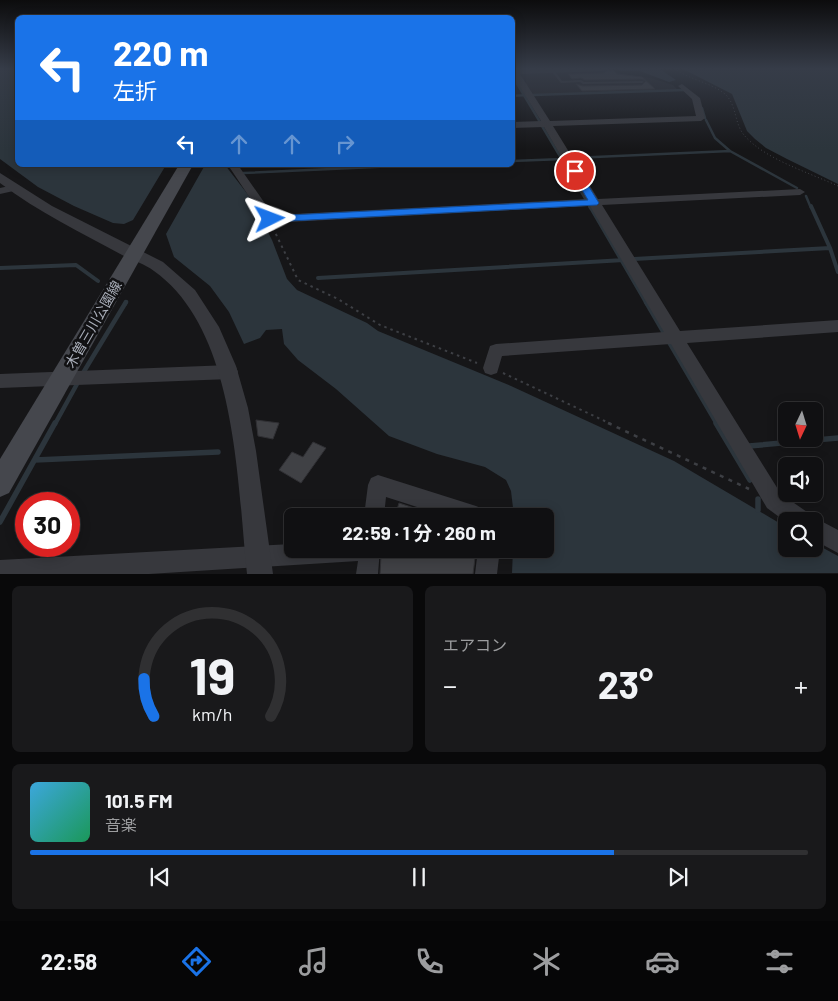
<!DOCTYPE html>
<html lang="ja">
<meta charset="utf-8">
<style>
:root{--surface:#101012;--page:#19191b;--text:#f1f3f6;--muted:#9c9d9f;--line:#303032;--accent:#1a73e8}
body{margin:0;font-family:Barlow,"Noto Sans JP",sans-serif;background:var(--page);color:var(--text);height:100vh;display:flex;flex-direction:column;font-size:19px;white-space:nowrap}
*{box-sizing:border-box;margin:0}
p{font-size:16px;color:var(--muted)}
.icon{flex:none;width:28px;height:28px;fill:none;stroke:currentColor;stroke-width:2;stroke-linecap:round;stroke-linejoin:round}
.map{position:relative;height:574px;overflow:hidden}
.details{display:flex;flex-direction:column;gap:12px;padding:12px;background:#09090a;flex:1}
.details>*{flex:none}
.hud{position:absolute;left:15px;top:15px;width:500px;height:152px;border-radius:8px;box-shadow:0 2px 12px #0003,0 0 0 1px var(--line);background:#1a73e8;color:#fff;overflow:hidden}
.needle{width:32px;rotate:184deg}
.buttons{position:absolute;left:778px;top:402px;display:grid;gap:10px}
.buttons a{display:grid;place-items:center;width:45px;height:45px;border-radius:8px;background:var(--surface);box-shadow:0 2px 12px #0003,0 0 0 1px var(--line);font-size:25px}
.speed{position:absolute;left:15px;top:492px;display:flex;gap:10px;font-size:25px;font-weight:700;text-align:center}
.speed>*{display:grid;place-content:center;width:65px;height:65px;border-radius:50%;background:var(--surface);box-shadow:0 2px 12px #0003,0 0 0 1px var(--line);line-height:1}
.speed .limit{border:8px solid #d22;background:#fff;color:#111}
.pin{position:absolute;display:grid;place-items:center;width:42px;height:42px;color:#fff;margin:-21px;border:2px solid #fff;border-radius:50%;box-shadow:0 1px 5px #0007}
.me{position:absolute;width:55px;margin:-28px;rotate:87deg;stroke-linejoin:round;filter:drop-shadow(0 0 4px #0008)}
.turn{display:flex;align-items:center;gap:18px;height:105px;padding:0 15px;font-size:22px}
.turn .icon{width:65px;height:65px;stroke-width:2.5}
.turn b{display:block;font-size:35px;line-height:42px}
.lanes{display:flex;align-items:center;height:48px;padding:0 15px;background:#0003;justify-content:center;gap:25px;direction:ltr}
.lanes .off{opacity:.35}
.big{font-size:38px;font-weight:700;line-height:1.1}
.details .widget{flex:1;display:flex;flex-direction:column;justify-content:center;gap:8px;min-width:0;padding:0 18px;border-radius:8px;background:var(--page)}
.details .dial{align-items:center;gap:0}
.dial svg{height:130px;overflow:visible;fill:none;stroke:var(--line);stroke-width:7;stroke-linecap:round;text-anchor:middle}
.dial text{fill:var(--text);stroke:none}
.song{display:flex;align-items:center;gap:15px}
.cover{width:60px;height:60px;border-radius:8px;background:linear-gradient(135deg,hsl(200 70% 55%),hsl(150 70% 35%))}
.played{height:5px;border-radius:2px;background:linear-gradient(90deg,var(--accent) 75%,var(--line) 75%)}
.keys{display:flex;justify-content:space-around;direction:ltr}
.heat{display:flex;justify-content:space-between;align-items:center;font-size:28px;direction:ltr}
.details .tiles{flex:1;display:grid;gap:12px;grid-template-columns:1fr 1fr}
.widget:last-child{grid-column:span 2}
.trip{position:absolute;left:284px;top:508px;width:270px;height:50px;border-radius:8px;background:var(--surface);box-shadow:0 2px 12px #0003,0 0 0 1px var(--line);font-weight:700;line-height:50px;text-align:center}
.menu{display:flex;height:80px;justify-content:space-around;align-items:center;background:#060607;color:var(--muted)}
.menu .icon{width:35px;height:35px}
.menu .current{color:var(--accent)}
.menu b{font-size:22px;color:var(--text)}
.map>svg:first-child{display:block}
.built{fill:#222225}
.water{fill:#2c353c}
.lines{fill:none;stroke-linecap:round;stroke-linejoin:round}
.stream-far3{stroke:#2c353c;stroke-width:2.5}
.stream-far2{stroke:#2c353c;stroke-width:4}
.stream-far1{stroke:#2c353c;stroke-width:4.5}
.stream{stroke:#2c353c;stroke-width:5.5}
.building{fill:#404145;stroke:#303034}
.path-far2{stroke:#3d3f44;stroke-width:1;stroke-dasharray:1 2.5;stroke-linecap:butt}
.path-far1{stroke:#3d3f44;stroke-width:2;stroke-dasharray:2.5 4;stroke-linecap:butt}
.path{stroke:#3d3f44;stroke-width:2.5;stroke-dasharray:4 5.5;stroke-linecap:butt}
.service{fill:#37383d;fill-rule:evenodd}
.minor{fill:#37383d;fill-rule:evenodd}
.tertiary{fill:#37383d;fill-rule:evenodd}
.secondary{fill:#45474d;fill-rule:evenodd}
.route{fill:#1a73e8;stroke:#114b97}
.labels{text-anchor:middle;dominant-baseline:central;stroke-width:5;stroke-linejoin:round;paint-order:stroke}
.street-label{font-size:14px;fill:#a8adb8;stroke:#111113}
</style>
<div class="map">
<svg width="838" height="574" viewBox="0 0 838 574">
<rect width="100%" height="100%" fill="#161618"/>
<path class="built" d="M612 70 622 74 651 78 673 85 678 90 532 95 519 73Z"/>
<path class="water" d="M0 68H17L18 165H166L133 220 124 224 113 223 74 206 38 187 0 159Z
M614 68 660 69 676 80 669 82 640 71H621Z
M681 68H838V184L787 159 766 148 755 139 747 131 732 94Z
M205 165H225L249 196 272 240 287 279 297 290 367 323 378 331 511 386 674 461 786 527V549H814V543L838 556V573H512L513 549H545V516H514L511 491 506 480 485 467 437 454 389 436 336 389 298 360 284 344 282 329 266 330 260 338 244 344 229 312 210 286 174 257 166 234Z"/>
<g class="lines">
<path class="stream-far3" d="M512 75 540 122
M533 95 684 90
M512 96 526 95
M702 108 705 118
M706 120 715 138 730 151
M542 126 586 200
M572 158 730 151 797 188
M512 161 563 159
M243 173 419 165
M806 196 811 208
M589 205 590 208"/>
<path class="stream-far2" d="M590 206 647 304
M830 248 838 272
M634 259 830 248 811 206
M0 268 76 265 98 281
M318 278 624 260
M125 304 126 302"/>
<path class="stream-far1" d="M646 302 664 333
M669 342 717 424
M83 373 126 302
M55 424 77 384"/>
<path class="stream" d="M716 423 750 480
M749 446 838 438
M35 460 218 452
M758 499V510
M0 522 55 423"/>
</g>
<path class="building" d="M607 70H613L617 74 642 77 655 89 582 91 576 84 583 86 642 85 646 81 642 79 585 80 581 78 572 79 568 74 604 73Z
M256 420 279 423 273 439 258 436Z
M313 442 326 448 301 483 279 470 292 452 303 457Z
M399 503 438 516H395Z
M385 549 410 552V549L457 550V556L475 558 473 574H380L381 555H383Z"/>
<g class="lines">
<path class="path-far2" d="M674 68C689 80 710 82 725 94 737 105 734 123 744 135 764 159 810 173 838 186"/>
<path class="path-far1" d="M273 228 298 280 338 299 380 325 477 363
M503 373 611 424"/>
<path class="path" d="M608 423 749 489"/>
<path class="service" d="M552 70H554L562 81 581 80 584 82 642 81 644 82 642 83 583 84 580 82 561 83 552 72Z"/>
<path class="minor" d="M512 68H607L604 71 520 74 550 121 696 116 692 99 678 86 682 84 700 98 705 118 701 121 553 126 598 199 800 189 805 192 800 195 602 205 680 331 838 320V332L687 343 781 494 810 514 812 518 821 521 838 530V553L814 540V521L786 522 767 508 671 344 502 356 497 373 491 375 485 373 483 368 490 346 496 344 664 332 590 206 270 223 266 222 228 165H238L273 215 586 199 544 127 512 128V122L541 121 512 74Z
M14 185 18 186 19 188 18 190 0 194V188Z
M230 365 236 367 238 372 236 377 230 379 0 388V374Z
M378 475 476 506 483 509 486 516H445L386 497 384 516H364L368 485 371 478Z
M292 544V549H380L378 574H356L358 561 149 574H0V560Z
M478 549H500L497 574H475Z"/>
<path class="tertiary" d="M0 173 52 206 163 262 195 290 219 327 236 366 248 408 256 451 273 574H247C237 481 237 330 154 271 145 264 134 261 124 256 82 233 38 212 0 183Z"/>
<path class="secondary" d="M179 165H193L9 493 0 497V459Z"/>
</g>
<linearGradient id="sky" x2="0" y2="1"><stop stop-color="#0c0c0d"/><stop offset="0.46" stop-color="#363c48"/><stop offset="1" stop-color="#363c48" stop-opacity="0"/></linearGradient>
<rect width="838" height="149" fill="url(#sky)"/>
<path class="route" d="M572 169H578L599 203 597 205 270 222 265 219 270 216 588 200 571 171Z"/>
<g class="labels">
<g class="street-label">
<text transform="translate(93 324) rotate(-60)">木曽三川公園線</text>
</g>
</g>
</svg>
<div class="buttons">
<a><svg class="needle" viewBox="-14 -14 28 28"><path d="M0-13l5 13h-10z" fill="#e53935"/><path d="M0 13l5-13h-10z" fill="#9c9d9f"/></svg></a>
<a><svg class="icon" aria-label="sound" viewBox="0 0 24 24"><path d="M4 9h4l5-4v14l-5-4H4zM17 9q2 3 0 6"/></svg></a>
<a><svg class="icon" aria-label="search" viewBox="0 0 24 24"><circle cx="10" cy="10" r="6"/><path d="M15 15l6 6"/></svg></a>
</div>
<div class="speed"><div class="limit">30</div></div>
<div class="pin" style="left:575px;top:171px;background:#d93025"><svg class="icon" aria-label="arrive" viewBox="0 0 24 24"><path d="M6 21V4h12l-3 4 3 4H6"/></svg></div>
<svg class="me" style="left:270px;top:219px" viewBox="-20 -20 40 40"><path d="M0-17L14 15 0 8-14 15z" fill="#1a73e8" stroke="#fff" stroke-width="4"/></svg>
<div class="trip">22:59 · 1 分 · 260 m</div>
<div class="hud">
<div class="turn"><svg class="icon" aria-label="left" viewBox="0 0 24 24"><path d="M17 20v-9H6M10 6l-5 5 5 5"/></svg><div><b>220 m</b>左折</div></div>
<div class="lanes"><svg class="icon" aria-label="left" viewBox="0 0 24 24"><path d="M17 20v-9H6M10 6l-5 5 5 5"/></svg><svg class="icon off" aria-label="ahead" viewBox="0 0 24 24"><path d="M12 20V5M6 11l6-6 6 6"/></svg><svg class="icon off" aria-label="ahead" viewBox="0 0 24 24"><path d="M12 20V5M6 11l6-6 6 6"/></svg><svg class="icon off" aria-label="right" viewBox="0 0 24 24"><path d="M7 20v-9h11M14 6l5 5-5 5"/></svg></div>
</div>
</div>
<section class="details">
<div class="tiles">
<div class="widget dial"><svg viewBox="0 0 100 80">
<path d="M14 69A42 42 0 1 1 86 69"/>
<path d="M14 69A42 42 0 0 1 8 46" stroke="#1a73e8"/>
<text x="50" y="56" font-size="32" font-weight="700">19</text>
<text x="50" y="72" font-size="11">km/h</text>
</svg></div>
<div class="widget"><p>エアコン</p>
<div class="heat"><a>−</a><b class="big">23°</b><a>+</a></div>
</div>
<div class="widget">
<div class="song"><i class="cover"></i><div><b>101.5 FM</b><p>音楽</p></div></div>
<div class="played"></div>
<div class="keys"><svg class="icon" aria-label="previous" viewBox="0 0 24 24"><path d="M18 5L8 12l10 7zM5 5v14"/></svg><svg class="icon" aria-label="pause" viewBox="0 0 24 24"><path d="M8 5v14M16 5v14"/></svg><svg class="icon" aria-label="next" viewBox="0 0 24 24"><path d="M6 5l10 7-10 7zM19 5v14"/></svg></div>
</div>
</div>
</section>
<nav class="menu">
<b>22:58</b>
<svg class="icon current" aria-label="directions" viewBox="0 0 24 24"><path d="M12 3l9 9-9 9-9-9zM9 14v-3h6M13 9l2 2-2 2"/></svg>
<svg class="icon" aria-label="music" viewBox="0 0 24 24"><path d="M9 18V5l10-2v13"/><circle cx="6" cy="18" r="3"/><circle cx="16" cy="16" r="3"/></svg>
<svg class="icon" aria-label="phone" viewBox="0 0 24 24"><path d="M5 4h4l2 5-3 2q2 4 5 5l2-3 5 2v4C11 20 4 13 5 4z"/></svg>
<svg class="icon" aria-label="climate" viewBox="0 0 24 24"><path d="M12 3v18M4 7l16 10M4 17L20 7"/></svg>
<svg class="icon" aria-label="car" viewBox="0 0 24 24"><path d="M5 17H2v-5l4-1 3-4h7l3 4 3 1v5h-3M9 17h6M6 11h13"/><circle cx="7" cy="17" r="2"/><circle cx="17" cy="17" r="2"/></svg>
<svg class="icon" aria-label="filters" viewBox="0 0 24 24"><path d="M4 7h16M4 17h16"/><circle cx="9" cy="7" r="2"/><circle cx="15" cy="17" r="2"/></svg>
</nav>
